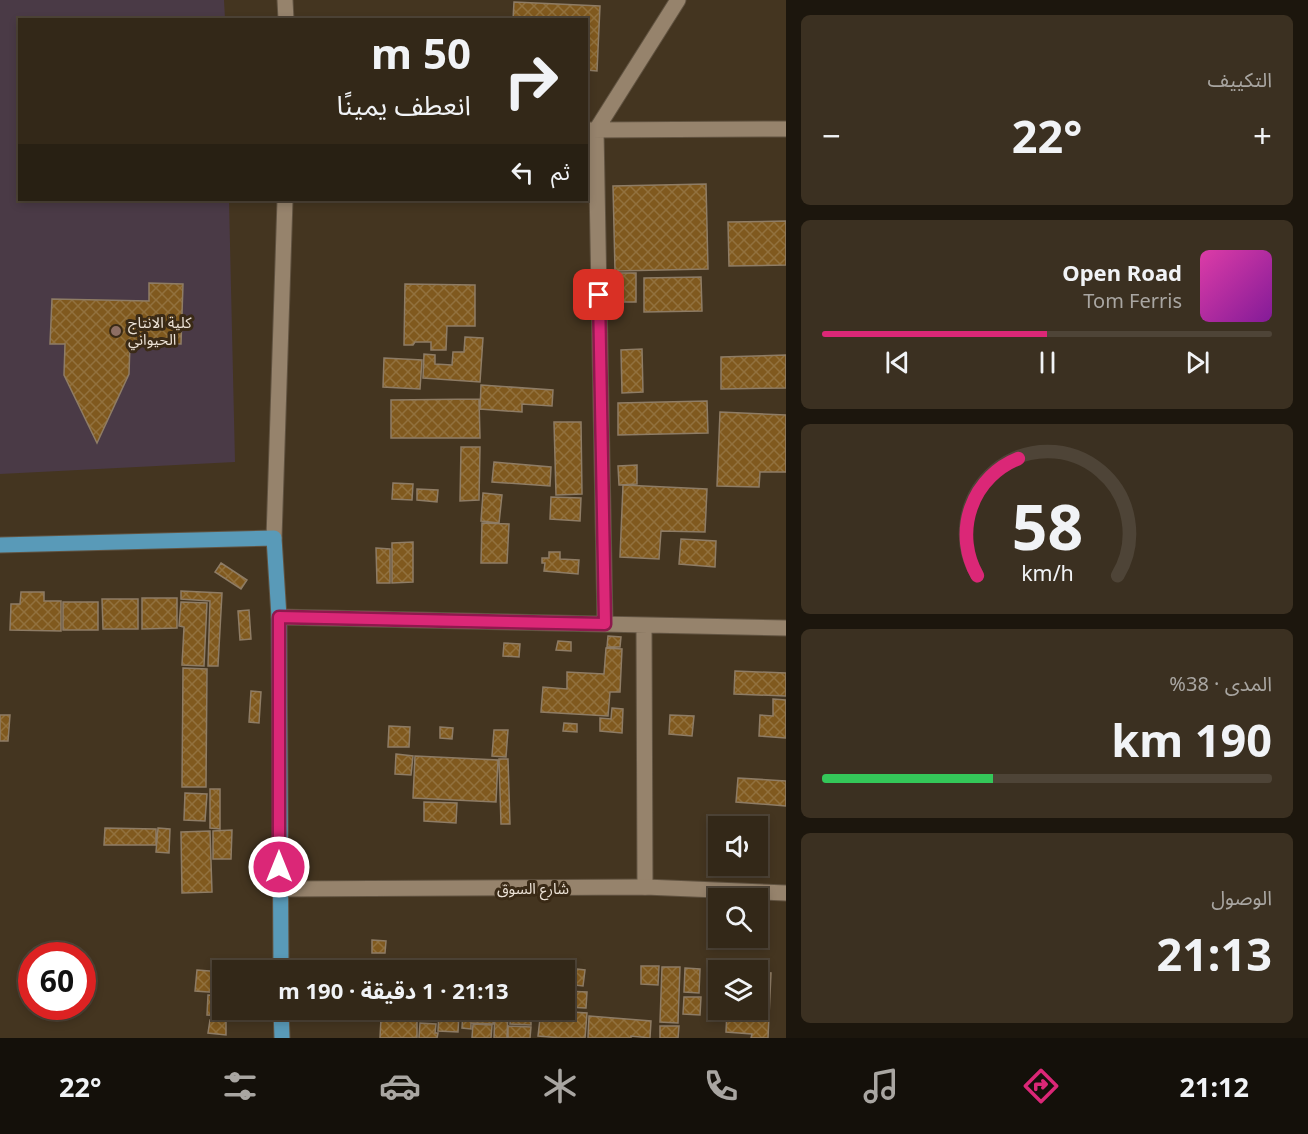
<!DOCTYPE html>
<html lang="ar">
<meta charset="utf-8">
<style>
:root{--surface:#332818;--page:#3b3021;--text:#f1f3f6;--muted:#a9a6a2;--line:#4e4437;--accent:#db2777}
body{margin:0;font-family:"Noto Sans","Noto Sans Arabic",sans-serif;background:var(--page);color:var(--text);direction:rtl;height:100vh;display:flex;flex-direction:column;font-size:22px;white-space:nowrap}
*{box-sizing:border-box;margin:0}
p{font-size:20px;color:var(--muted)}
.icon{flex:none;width:33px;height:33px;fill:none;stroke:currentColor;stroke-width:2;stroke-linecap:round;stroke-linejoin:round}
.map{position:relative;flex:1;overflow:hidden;direction:ltr}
.details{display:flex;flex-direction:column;gap:15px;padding:15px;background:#1c160d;width:522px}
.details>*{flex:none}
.banner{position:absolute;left:18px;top:18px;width:570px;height:183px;border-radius:0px;box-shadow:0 3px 9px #0003,0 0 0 2px var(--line);direction:rtl;background:#332818;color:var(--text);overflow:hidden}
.buttons{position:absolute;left:708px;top:816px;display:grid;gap:12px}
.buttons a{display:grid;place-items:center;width:60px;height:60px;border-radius:0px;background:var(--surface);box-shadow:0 3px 9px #0003,0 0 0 2px var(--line);font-size:30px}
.speed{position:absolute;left:18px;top:942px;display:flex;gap:12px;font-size:30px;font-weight:700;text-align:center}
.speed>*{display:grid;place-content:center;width:78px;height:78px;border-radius:50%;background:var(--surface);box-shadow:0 3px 9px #0003,0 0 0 2px var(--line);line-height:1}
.speed .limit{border:9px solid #d22;background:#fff;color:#111}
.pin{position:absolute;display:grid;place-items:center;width:51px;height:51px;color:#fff;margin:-26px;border-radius:12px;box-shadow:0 3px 9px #0006}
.me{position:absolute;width:66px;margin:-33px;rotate:0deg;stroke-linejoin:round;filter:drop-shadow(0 0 4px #0008)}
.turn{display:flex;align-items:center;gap:21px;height:126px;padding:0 18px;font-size:27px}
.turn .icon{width:78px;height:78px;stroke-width:2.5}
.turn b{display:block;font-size:42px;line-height:51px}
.then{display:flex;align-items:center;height:57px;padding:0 18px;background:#0003;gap:12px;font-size:22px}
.big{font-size:45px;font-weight:700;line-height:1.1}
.details .card{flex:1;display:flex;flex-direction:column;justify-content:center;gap:9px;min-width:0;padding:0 21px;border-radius:9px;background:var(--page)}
.details .dial{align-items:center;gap:0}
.dial svg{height:156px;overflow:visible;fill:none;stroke:var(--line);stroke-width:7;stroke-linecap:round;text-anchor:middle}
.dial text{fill:var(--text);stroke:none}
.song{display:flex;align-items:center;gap:18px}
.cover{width:72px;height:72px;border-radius:9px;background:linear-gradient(135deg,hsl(320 70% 55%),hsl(290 70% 35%))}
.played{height:6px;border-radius:3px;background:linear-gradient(90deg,var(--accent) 50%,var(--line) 50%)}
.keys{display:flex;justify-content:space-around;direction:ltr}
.heat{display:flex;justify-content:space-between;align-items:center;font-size:33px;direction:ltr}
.charge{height:9px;border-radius:4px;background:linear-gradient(90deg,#34c759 38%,var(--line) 0)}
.trip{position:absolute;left:212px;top:960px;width:363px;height:60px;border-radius:0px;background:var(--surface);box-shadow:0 3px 9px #0003,0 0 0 2px var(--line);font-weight:700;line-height:60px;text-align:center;direction:rtl}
.tab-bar{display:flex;height:96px;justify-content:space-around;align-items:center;background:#14100a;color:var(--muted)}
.tab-bar .icon{width:42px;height:42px}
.tab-bar .active{color:var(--accent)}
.tab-bar b{font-size:27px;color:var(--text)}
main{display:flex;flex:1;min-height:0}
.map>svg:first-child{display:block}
.education{fill:#4a3a46}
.building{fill:url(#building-cross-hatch);stroke:#8e7c65;stroke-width:1.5}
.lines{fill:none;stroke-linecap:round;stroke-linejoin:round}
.minor-casing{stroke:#615341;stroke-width:17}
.tertiary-casing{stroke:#615341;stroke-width:17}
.primary-casing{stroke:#615341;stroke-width:17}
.minor{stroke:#96836c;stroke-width:15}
.tertiary{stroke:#96836c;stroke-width:15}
.primary{stroke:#599ab8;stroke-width:15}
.route-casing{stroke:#8e194d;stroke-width:15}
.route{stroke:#db2777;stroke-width:10}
.education-dot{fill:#8d6e63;stroke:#3a2a16;stroke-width:2}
.labels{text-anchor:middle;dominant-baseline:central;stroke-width:6;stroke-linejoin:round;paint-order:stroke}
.poi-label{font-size:15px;fill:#ebe1d5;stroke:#3a2a16;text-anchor:start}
.street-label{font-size:15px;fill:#ebe1d5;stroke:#3a2a16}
</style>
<main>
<section class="details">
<div class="card"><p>التكييف</p>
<div class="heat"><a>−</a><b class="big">22°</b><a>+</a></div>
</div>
<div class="card">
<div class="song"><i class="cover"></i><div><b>Open Road</b><p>Tom Ferris</p></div></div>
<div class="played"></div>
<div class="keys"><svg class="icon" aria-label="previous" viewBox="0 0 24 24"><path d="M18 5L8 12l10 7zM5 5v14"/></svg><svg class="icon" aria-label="pause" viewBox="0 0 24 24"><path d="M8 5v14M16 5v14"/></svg><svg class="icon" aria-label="next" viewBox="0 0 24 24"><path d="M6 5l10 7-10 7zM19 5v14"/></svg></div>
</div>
<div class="card dial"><svg viewBox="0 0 100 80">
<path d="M14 69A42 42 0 1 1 86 69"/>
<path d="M14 69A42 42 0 0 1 35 9" stroke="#db2777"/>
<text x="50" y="56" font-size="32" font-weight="700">58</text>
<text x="50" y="72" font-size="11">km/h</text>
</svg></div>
<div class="card"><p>المدى · 38%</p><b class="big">190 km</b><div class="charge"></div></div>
<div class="card"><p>الوصول</p><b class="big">21:13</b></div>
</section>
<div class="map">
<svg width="786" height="1038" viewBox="0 0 786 1038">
<defs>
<pattern id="building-cross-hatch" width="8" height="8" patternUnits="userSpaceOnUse" patternTransform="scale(1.5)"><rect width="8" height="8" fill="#80591e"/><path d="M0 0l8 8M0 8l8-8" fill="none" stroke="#92713e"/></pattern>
</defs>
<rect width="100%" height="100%" fill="#443520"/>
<path class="education" d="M0 0H224L225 19 20 20V200H229L235 462 0 474Z"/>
<path class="building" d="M514 2 600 6 597 71 586 70V20H513Z
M706 184 708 269 615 271 613 186Z
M786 221V265L729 266 728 222Z
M616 273H636V302H617Z
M701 277 702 311 644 312V278Z
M149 283 183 284 181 344 130 343 129 374 97 443 64 375 65 344H50L52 299 149 301Z
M405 284 475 285V326H447L446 350H431V342H415L413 345H404Z
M465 337 483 338 480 382 423 378 424 354 435 355V364L452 365 453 352H464Z
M642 349 643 392 622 393 621 350Z
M786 355V388L721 389V357Z
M384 358 422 360 420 389 383 387Z
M481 385 553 390 552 406 522 404V412L480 409Z
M479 399 480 438H391V400Z
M707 401 708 433 618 435V403Z
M720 412 786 415V472H760L759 487 717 486Z
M554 422H581L582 494 556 495Z
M461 447H480L479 500 460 501Z
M494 462 551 467 550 486 492 482Z
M637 465V484L619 485 618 466Z
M393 483 413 484 412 500 392 499Z
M623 485 707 489 705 532 661 531 659 559 620 557Z
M417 489 438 490 437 502 417 500Z
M483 493 502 495 499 523 481 521Z
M551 497 581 498 580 521 550 519Z
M482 523 509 524 507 563H481Z
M681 539 716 541 715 567 679 564Z
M413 542V582L392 583V543Z
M376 548 390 549V583H377Z
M549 552H560V559L579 560 578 574 544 571 545 563H542V558H549Z
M221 563 247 580 241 589 215 572Z
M181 591 222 593 218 666H208L210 601 181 599Z
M21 592H44V601H61V631L10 630 11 604H20Z
M142 598H177V628L142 629Z
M102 599H138V629H103Z
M63 602H98V630H63Z
M181 602 207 603 204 666 182 665 184 627 179 626Z
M249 610 251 639 240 640 238 611Z
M608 636 621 637 620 647H607Z
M558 641 571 642V651L556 650Z
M504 643 520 644 519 657 503 656Z
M606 648 622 649 620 692H610L608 716 541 712 543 687 567 689V672L604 674Z
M183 668 207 669 206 787H182Z
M735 671 786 673V696L734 694Z
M251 691 261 692 259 723 249 722Z
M773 699 786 700V738L759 736 760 715 773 716Z
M612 708 623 709 622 733 600 731V718L611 719Z
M0 715H10L8 741H0Z
M670 715 694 716 692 736 669 734Z
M564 723 577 724V732L563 731Z
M389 726 410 727 409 747H388Z
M440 727 453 728 452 739 440 738Z
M494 730H508L506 757 492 756Z
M396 754 413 756 411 775 395 774Z
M415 756 498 760 496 802 413 798Z
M499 759H508L510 824H501Z
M738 778 786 781V806L736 802Z
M210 789H220V829L210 828Z
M185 793 207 794 205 821 184 820Z
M424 802 457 803 456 823 424 821Z
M105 828 156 829V845H104Z
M158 828 170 829 169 853 156 852Z
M232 830 231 859H213V831Z
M210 831 212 892 182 893 181 832Z
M372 940 386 941 385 953H372Z
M399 963 424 965V970H399Z
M509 965 529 966 528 970H508Z
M641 966H659L658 985 641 984Z
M662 967H680L678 1023 660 1022Z
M568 968 585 970 583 986 566 984Z
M685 968 700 969 699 993 684 992Z
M197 970 222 972V993L195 991Z
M758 972 771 973 768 1038H751L752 1034 726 1032 727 1010H758Z
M564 991 587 992 586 1008 564 1007Z
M208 995 222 996V1010H229V1016L207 1015Z
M684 997H701L700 1015 683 1014Z
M379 1010H414V1014L378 1011Z
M463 1010H494L493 1024 471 1023V1029L462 1028Z
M495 1010H508L507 1038H494Z
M541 1010 587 1013 585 1038H561L538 1036Z
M439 1012 459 1014 458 1032 438 1031Z
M395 1014 417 1015V1038H380L381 1018 394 1019Z
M511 1014 531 1015V1025L510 1024Z
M589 1016 651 1021 650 1038 631 1036V1038H588Z
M210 1020 226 1021V1035L208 1033Z
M420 1023 436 1024 435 1033H438L437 1038H419Z
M473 1024 492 1025 491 1038H472Z
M508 1026 531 1027 530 1038H508Z
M660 1026H679L678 1038H660Z"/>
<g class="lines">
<defs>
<path id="minor" d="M285 0 286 20
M589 130 786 129
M274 538 285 200
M279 617 786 628
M605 624 596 130 678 0
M644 626 645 887"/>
<path id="tertiary" d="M279 889 645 887 786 893"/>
<path id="primary" d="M0 545 274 538 279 617 281 970
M281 1010 282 1038"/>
</defs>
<use href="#minor" class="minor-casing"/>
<use href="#tertiary" class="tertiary-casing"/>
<use href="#primary" class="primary-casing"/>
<use href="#minor" class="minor"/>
<use href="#tertiary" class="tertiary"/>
<use href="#primary" class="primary"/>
</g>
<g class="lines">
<defs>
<path id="route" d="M279 867V617L605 624 599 295"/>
</defs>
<use href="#route" class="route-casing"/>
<use href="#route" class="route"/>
</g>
<circle class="education-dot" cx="116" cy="331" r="6"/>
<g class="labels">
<g class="poi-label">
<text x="128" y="322">كلية الانتاج<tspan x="128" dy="17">الحيواني</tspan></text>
</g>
<g class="street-label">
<text x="533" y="888">شارع السوق</text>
</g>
</g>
</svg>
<div class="buttons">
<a><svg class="icon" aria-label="sound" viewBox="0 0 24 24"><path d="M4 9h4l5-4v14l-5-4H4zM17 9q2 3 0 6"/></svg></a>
<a><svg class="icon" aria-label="search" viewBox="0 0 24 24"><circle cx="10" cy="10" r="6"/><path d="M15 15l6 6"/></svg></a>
<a><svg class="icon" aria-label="layers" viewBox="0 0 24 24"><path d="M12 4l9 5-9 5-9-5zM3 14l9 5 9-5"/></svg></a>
</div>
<div class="speed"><div class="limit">60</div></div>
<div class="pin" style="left:599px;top:295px;background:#d93025"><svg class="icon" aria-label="arrive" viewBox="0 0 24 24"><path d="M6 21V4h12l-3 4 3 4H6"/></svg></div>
<svg class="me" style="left:279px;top:867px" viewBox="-20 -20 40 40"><circle r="17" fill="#db2777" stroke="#fff" stroke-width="3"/><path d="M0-11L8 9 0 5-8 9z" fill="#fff"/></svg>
<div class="trip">21:13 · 1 دقيقة · 190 m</div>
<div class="banner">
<div class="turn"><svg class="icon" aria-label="right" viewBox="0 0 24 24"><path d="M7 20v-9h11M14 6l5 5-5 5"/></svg><div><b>50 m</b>انعطف يمينًا</div></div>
<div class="then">ثم<svg class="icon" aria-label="left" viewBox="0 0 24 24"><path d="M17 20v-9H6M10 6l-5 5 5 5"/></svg></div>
</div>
</div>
</main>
<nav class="tab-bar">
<b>21:12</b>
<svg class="icon active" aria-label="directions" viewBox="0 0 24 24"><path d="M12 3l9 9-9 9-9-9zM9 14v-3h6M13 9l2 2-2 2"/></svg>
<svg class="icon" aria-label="music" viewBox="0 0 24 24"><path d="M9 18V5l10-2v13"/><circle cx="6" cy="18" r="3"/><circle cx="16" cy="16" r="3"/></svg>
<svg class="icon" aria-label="phone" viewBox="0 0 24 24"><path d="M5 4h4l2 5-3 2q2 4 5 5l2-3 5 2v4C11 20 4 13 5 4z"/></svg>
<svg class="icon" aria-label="climate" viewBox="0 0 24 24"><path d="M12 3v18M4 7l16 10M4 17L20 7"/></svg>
<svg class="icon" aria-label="car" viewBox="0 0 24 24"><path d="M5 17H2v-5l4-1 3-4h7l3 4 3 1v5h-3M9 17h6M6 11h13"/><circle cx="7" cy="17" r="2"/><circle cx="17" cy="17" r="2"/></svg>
<svg class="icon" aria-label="filters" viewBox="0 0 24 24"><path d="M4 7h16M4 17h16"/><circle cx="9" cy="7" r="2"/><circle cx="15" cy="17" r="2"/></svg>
<b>22°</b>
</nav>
